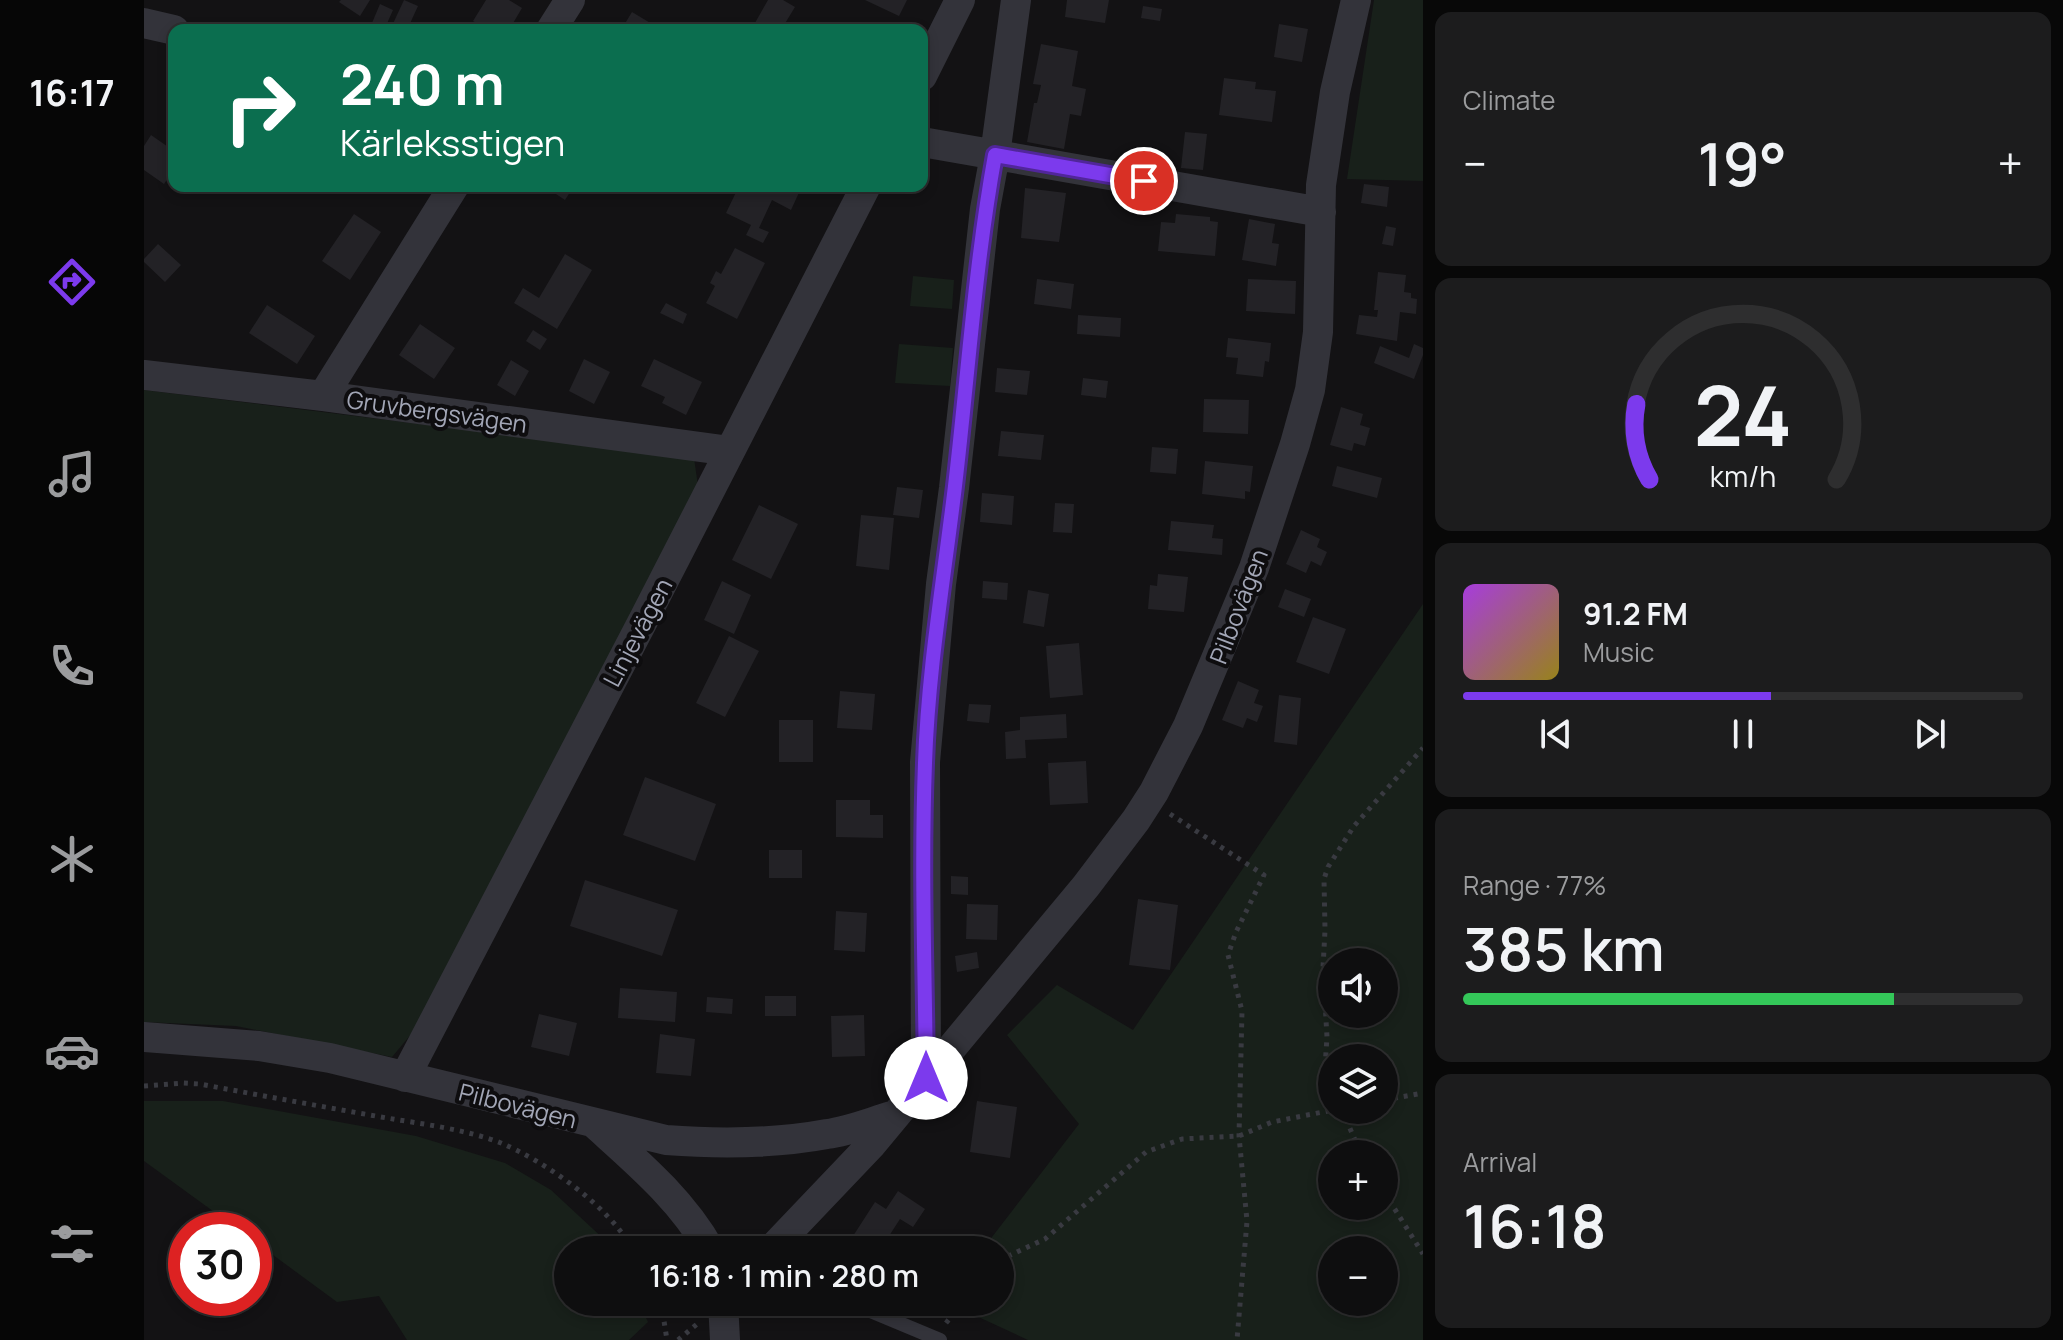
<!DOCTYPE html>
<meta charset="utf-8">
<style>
:root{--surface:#0e0e0f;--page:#1c1c1d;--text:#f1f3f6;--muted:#9b9c9e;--line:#2e2e2f;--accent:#7c3aed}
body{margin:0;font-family:Manrope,sans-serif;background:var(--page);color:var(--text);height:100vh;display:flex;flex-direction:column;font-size:30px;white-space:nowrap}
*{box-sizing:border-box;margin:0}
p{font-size:26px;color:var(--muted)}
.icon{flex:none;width:44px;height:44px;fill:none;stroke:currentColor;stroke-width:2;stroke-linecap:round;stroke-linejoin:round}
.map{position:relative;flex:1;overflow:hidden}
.drawer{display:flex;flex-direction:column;gap:12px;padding:12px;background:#080808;width:640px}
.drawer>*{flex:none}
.hud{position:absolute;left:24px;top:24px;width:760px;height:168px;border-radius:16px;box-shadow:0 4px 12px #0003,0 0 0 2px var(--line);background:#0b6e4f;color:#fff;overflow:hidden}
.fabs{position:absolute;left:1174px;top:948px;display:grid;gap:16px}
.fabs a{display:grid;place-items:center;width:80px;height:80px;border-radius:50%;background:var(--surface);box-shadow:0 4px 12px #0003,0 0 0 2px var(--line);font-size:40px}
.speed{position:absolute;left:24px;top:1212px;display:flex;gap:16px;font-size:40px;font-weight:700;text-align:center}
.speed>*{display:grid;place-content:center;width:104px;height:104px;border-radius:50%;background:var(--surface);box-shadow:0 4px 12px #0003,0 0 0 2px var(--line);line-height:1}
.speed .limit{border:12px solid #d22;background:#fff;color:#111}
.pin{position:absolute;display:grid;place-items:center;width:68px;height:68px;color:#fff;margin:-34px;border:4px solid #fff;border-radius:50%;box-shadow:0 2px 8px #0007}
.me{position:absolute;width:88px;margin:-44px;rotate:0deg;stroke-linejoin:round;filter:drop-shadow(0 0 6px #0008)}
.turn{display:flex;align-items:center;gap:28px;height:168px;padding:0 40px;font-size:36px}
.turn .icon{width:104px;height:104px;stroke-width:2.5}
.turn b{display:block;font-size:56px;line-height:68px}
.big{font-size:60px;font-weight:600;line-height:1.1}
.drawer .widget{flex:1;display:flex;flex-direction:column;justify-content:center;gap:12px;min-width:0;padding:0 28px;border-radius:16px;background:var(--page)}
.drawer .dial{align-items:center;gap:0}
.dial svg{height:208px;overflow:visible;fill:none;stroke:var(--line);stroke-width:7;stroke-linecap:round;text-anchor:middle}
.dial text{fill:var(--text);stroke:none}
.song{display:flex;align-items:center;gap:24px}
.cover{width:96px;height:96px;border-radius:12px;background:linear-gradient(135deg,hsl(280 70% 55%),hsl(50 70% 35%))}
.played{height:8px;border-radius:4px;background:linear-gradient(90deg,var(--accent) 55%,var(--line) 55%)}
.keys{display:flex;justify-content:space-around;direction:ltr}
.heat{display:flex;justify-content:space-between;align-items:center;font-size:44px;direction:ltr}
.charge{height:12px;border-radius:6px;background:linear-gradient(90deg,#34c759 77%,var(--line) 0)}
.trip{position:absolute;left:410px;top:1236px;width:460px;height:80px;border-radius:40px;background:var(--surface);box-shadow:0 4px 12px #0003,0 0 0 2px var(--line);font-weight:600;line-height:80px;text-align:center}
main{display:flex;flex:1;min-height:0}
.menu{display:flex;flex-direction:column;width:144px;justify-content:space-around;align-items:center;background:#060606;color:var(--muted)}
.menu .icon{width:56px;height:56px}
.menu .active{color:var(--accent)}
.menu b{font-size:36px;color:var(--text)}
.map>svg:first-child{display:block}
.green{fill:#18201a;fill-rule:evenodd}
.building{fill:#232226}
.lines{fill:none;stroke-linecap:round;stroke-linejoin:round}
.path{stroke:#393a41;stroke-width:5;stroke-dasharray:4 6;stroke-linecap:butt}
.lane{stroke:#33333a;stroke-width:14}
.street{stroke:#33333a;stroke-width:30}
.route-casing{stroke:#51269a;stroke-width:20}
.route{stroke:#7c3aed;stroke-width:14}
.labels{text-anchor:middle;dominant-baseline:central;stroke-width:8;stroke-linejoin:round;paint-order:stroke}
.street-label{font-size:24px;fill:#a2a6b6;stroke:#0e0d0f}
</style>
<main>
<nav class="menu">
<b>16:17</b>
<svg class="icon active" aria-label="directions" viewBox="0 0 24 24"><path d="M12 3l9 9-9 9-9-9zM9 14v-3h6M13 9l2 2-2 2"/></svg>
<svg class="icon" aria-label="music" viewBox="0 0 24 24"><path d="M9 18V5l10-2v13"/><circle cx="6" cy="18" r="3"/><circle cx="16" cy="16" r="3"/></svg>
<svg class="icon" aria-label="phone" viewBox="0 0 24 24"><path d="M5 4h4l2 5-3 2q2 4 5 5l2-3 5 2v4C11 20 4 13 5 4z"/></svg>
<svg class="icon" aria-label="climate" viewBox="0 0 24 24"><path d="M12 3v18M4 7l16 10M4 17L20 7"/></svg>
<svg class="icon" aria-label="car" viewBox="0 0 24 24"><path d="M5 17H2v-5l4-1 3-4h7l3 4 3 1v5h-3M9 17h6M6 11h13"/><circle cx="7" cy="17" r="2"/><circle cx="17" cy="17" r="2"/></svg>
<svg class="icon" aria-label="filters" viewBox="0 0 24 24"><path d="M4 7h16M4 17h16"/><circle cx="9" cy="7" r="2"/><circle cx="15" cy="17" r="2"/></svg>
</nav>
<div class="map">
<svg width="1279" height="1340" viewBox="0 0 1279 1340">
<rect width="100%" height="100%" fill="#131214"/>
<path class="green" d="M1230 0H1279V181L1203 179Z
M769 276 810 280 808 309 766 306Z
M755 344 809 348 806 386 751 383Z
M0 390 550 458 554 486 279 1020 248 1057 92 1026 0 1022Z
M1279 604V1340H884L802 1302H856V1250H838L935 1124 863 1035 913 985 989 1030ZM1240 962V1014H1188V962ZM1240 1058V1110H1188V1058ZM1240 1154V1206H1188V1154ZM1240 1250V1302H1188V1250Z
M0 1101H79L272 1136 361 1163 407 1190 463 1242 467 1250H424V1302H494L504 1322 485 1340H263L235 1296 193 1302 110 1241V1230H95L0 1161Z"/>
<path class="building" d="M197 0H226L216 16 195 2Z
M260 0 274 6 263 30H246Z
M342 0H365L378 8 365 30H343L329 21Z
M624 0H639L651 7 637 30H607Z
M721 0H763L755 16Z
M923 0H965L961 23 921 17Z
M236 4 249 10 241 28 228 23Z
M999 6 1018 9 1016 21 997 18Z
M488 12 518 30H477Z
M1135 24 1164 29 1158 62 1130 57Z
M897 44 934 51 928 86 942 89 937 116 926 114 920 149 883 142 890 103H893L897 85 889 84Z
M1080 78 1112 82 1111 89 1132 91 1128 122 1075 115Z
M1041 132 1063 134 1059 170 1037 168Z
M7 135 30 151V182L24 178 20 184 0 170V146Z
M1220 184 1245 187 1243 207 1217 203Z
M400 186H430L421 200Z
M595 186 616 194 620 186H658L647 210 628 200 615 228 625 232 619 243 602 235 607 225 582 213Z
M881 188 922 193 915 242 877 238Z
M210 214 237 232 206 280 178 261Z
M1032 214 1066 217V221L1074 222 1071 256 1014 251 1017 222 1031 223Z
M1105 219 1131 224 1128 243 1135 244 1132 266 1098 260Z
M1242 226 1252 228 1249 246 1238 244Z
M14 244 37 265 21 282 0 262V259Z
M591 248 621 263 593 319 562 303 571 286 566 283 572 271 577 274Z
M421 254 448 270 413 329 370 303 379 288 395 298Z
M1234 272 1262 275 1260 292 1267 293V298L1273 299 1272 314 1256 312 1253 341 1212 334 1215 315 1233 317 1234 310H1230Z
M893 279 930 284 927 309 890 304Z
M1104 279 1152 281 1151 314 1102 311Z
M522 303 543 314 539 324 516 313Z
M123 305 171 336 153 364 105 333Z
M934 315 977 318 976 337 933 334Z
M276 324 311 348 290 379 255 355Z
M389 330 403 339 396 350 382 341Z
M1084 338 1127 343 1125 362 1121 361 1119 377 1092 374 1094 358 1082 357Z
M1270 344 1279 348V355L1270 379 1230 363 1236 346 1265 358Z
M440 359 466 372 450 404 425 391Z
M510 359 558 382 542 415 518 403 521 397 497 386Z
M367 360 385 371 371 396 353 385Z
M853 368 886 371 883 395 851 392Z
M939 378 964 381 962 398 937 395Z
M1060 399 1105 400 1104 434 1059 432Z
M1197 407 1219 414 1216 425 1226 428 1221 446 1210 443 1208 451 1186 445Z
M857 431 900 435 897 460 854 456Z
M1008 447 1034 449 1032 474 1006 472Z
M1061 461 1109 466 1106 492 1101 491V499L1058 494Z
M1193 466 1238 478 1233 498 1188 486Z
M753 487 779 490 775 518 749 515Z
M838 493 870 496 868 525 836 522Z
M911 503 930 504 928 533 909 532Z
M615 505 654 524 627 579 588 560Z
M717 515 750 518 745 570 712 566Z
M1027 521 1070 525 1068 538 1079 539 1078 555 1024 550Z
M1157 530 1176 539 1173 547 1183 552 1177 566 1167 561 1162 573 1142 564Z
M1014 574 1044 577 1040 612 1004 609 1006 585 1013 586Z
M578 581 607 595 590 634 560 620Z
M839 581 864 583 863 600 838 598Z
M1141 589 1167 599 1160 617 1134 607Z
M884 590 905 594 900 627 879 623Z
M1169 617 1202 629 1185 674 1152 662Z
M585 636 615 651 581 717 552 703Z
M935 643 939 695 906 698 902 646Z
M1094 681 1115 690 1110 703 1119 706 1113 722 1103 718 1099 728 1078 720Z
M696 691 731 694 728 730 693 728Z
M1135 695 1157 698 1153 745 1130 742Z
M825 704 847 705 845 723 823 721Z
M922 714 923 738 881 740 882 758 862 759 861 732 876 730V717Z
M635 720H669V762H635Z
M942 761 944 803 906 805 904 763Z
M501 777 572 804 551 861 479 835Z
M692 800H726V815H739V838L692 837Z
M625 850H658V878H625Z
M807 876 824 877V895L807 894Z
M441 880 534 910 518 956 426 926Z
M994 899 1034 905 1026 970 985 965Z
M823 904 854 905 853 940 822 939Z
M692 911 723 913 721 952 690 950Z
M833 952 835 968 813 972 811 956Z
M476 988 533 992 531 1022 474 1018Z
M621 996H652V1016H621Z
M563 997 589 999 588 1014 562 1012Z
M395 1014 433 1023 425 1056 387 1047Z
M720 1015 721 1056 688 1057 687 1016Z
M516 1034 551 1039 547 1076 512 1073Z
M833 1101 873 1107 866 1158 826 1152Z
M754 1191 781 1209 769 1227 756 1219 736 1250H700L731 1202 742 1209Z"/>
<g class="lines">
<path class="path" d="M1026 814 1120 875 1092 932 1084 955 1098 1011 1095 1136 1103 1221 1093 1340
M1188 1085 1181 1067 1183 1037 1179 968 1181 930 1180 879 1184 867 1210 826 1279 748
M0 1086 39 1083 56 1084C119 1096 181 1107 243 1118 279 1124 324 1130 357 1143 402 1162 465 1206 489 1250
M1240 1100 1279 1093
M1198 1110 1217 1154
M1240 1192 1279 1254
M856 1262 860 1258 901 1239 1002 1152 1038 1139 1095 1136 1128 1122 1189 1110
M517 1302 523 1340
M802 1323 819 1302
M534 1340 553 1324"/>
<path class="lane" d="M705 1302 796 1340"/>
<path class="street" d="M0 23 30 30
M407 30 426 0
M778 76 816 0
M778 142 1177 212
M0 375 179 396 586 451
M179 396 310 186
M0 1037 115 1046 186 1058 522 1140C575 1144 629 1144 683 1134 705 1131 727 1122 748 1116
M261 1077 501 617 722 186
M782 1078 781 762 797 584 810 488 841 209 851 155 872 0
M452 1125C494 1163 538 1200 566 1250
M627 1250 727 1145 942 886 992 820 1010 792 1044 726 1110 568 1151 444 1166 390 1174 332 1177 185 1191 92 1212 0
M579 1302 581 1340"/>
</g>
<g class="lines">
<defs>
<path id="route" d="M782 1078C781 974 777 868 781 763 784 671 800 578 811 486 824 376 831 265 851 155L1000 181"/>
</defs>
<use href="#route" class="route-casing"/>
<use href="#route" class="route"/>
</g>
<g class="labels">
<g class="street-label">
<text transform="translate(293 411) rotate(8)">Gruvbergsvägen</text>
<text transform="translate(1094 606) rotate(-69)">Pilbovägen</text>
<text transform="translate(493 632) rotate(-62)">Linjevägen</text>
<text transform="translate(374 1105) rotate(14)">Pilbovägen</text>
</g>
</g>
</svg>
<div class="fabs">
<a><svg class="icon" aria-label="sound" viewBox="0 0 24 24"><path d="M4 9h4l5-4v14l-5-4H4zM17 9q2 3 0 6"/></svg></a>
<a><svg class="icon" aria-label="layers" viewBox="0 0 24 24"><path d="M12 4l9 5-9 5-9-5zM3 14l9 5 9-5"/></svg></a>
<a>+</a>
<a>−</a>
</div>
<div class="speed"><div class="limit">30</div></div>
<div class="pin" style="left:1000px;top:181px;background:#d93025"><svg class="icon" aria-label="arrive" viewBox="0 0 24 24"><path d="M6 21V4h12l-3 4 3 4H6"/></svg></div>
<svg class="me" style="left:782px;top:1078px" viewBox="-20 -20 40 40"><circle r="19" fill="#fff"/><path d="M0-13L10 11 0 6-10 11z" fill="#7c3aed"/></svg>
<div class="trip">16:18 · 1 min · 280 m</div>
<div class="hud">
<div class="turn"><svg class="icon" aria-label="right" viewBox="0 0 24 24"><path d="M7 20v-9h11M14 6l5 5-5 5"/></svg><div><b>240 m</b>Kärleksstigen</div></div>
</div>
</div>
<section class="drawer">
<div class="widget"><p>Climate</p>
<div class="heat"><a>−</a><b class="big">19°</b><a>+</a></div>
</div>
<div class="widget dial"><svg viewBox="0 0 100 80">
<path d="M14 69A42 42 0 1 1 86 69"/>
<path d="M14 69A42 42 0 0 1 9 40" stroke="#7c3aed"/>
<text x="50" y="56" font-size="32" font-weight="700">24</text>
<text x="50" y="72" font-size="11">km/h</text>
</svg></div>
<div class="widget">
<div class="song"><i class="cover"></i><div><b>91.2 FM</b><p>Music</p></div></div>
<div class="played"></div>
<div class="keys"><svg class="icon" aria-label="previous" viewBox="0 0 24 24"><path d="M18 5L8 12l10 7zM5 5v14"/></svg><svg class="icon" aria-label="pause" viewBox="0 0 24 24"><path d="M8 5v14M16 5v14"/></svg><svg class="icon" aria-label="next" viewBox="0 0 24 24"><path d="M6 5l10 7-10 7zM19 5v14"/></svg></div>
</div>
<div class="widget"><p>Range · 77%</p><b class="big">385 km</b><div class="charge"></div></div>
<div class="widget"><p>Arrival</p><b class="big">16:18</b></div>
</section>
</main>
